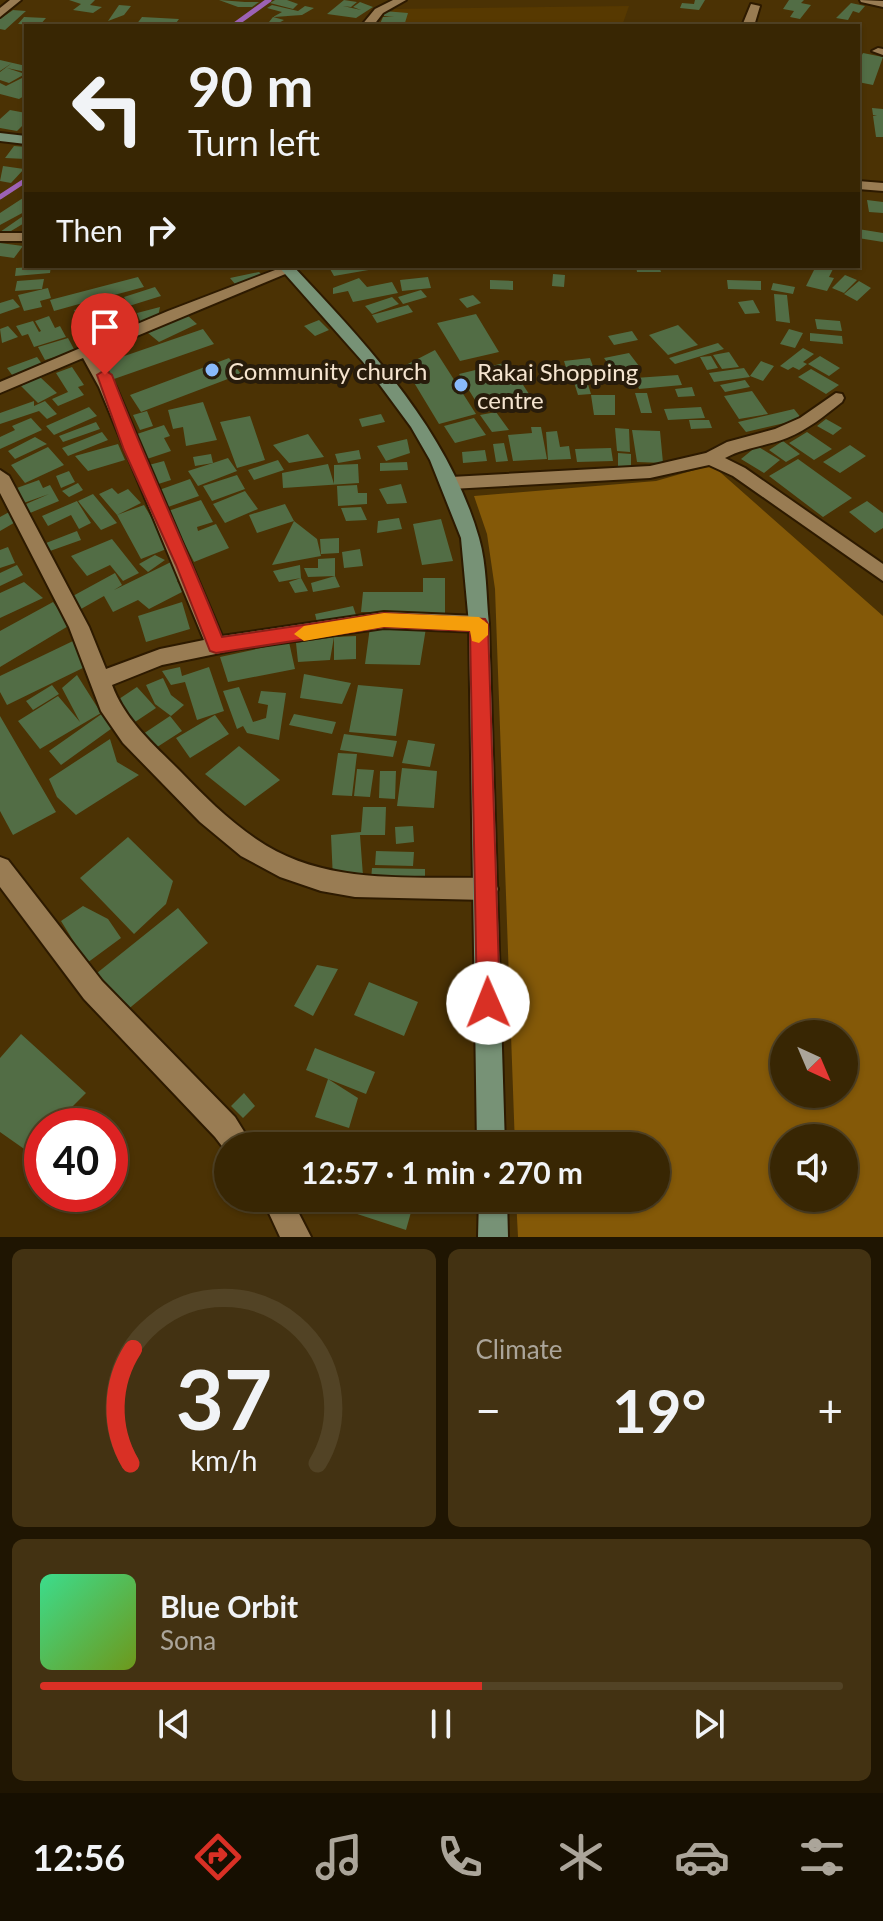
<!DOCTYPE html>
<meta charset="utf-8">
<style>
:root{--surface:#382603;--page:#433212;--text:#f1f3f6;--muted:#aba59a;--line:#524325;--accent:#d93025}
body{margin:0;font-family:Lato,sans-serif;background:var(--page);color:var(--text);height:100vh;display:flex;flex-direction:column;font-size:30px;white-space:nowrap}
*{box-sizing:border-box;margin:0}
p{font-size:26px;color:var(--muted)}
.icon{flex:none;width:44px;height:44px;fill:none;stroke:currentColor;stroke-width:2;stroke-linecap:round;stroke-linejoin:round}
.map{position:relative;height:1237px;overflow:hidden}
.drawer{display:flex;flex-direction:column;gap:12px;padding:12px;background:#1f1502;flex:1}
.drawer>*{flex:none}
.banner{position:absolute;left:24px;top:24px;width:836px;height:244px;border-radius:0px;box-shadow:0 2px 6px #0004,0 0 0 2px var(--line);background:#382603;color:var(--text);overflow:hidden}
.needle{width:52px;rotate:136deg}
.fabs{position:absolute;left:770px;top:1020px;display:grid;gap:16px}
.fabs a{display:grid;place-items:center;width:88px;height:88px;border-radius:50%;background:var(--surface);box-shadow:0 2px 6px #0004,0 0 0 2px var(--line);font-size:40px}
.speed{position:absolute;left:24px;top:1108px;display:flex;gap:16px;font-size:40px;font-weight:700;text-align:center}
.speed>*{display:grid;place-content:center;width:104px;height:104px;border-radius:50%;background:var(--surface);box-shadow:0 2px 6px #0004,0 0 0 2px var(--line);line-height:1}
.speed .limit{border:12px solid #d22;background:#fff;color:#111}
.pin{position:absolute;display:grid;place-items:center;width:68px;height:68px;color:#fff;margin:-82px -34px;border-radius:50% 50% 50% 0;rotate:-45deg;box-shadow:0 0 8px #0007}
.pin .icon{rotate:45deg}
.me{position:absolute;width:88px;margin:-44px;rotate:359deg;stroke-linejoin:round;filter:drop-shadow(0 0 6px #0008)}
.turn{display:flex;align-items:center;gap:28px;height:168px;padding:0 32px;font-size:36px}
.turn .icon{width:104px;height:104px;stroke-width:2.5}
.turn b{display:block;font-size:56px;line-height:68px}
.then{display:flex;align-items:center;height:76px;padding:0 32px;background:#0003;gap:16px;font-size:30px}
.big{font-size:60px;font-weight:700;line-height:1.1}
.drawer .card{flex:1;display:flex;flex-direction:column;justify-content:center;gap:12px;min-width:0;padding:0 28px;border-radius:12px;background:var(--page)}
.drawer .dial{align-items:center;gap:0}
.dial svg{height:208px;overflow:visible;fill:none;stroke:var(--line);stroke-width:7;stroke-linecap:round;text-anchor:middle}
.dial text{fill:var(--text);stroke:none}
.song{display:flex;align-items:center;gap:24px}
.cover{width:96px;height:96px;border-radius:12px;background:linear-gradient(135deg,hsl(150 70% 55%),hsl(80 70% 35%))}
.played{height:8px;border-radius:4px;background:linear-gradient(90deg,var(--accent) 55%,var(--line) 55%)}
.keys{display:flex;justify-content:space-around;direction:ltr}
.heat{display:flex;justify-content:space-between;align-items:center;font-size:44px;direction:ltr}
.drawer .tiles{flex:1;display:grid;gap:12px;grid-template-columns:1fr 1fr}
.card:last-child{grid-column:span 2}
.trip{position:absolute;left:214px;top:1132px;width:456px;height:80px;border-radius:40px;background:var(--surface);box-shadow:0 2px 6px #0004,0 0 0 2px var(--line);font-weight:700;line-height:80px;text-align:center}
.tabs{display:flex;height:128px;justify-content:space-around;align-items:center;background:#160f01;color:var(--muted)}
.tabs .icon{width:56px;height:56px}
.tabs .selected{color:var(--accent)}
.tabs b{font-size:36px;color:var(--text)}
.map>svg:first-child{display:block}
.built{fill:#573901}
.green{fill:#845908;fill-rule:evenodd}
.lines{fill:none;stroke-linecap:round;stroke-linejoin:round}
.stream{stroke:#9d62b5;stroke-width:5}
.building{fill:#526d45}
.street-casing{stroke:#2d1a00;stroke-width:4}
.secondary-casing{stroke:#2d1a00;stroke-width:4}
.street{fill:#997c53;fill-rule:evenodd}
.secondary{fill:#779276;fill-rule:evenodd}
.route{fill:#d93025;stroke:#8d1f18;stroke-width:2}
.slow{fill:#f59e0b}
.poi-dot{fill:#89bafc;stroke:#281c0b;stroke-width:3}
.labels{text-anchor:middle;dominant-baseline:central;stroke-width:8;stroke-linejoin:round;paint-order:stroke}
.poi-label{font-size:24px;fill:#f5e4cf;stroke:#281c0b;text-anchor:start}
</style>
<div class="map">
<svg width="883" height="1237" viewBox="0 0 883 1237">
<rect width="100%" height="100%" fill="#4b3204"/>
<path class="built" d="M629 6 622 26H380L394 9Z"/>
<path class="green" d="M712 465 883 616V1237H518L516 1198H656V1146H515L495 589 487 534 474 496 656 481ZM784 1034H844V1094H784ZM784 1138H844V1198H784Z"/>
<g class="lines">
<path class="stream" d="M233 26 269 0
M0 197 26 180"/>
</g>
<path class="building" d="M69 0H95L90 5 102 7 93 13 73 10 81 4Z
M219 0 245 2H259L252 7H238Z
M275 0H287L298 4 293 9 270 3Z
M344 0 357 2 351 7 343 6 361 10 353 7 360 2 373 7 356 18 327 14Z
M695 0H705L699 10 680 8 682 3 694 4Z
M789 0H804L801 3 811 5 800 19 790 17 794 11 783 9Z
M851 3 865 6 859 13 853 11 848 20 836 18Z
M119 5 131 6 124 15 108 21Z
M272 5 298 11 305 6 314 8 302 15 273 17 284 20 277 24 269 22 273 17 282 12 267 8Z
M13 10 26 11 5 30 0 29V19Z
M384 11 408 13 404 26H379L383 17H394L384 16Z
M24 17 46 18 40 25 18 24Z
M142 17 179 19 174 26 136 25Z
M863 53 883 57 873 85 858 82V62Z
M0 60 26 66V72L7 68 25 74 9 83 0 80V72L12 63 0 71Z
M26 76V95L19 99 0 94V83L6 86Z
M872 108 883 109V137H876L873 116H877L873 115Z
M10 110 26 113V122L17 131 0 128V119Z
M14 146 26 147V159L5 158Z
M3 166 24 169 11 183 0 181Z
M23 198 26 211 0 225V213Z
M867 200 883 202V213L869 212Z
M26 214V222L6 234 0 232Z
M858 229 883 233V242L858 238Z
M0 243 23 246 14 258 0 256Z
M51 266 50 273 15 276 16 268Z
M345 266H380V268L334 276 330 269Z
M636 266H659L661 272H637Z
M816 266 833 269 829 277 834 278 827 291 806 286Z
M259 272 262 275 235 284 230 278Z
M553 274 565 275 564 287 552 286Z
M845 275 857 280 844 293 832 288Z
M138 277 144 287 103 298 104 302 111 301 115 310 78 319 74 310 92 305 90 301 54 311 50 300Z
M428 277 431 288 402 291 400 280Z
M359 278 367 287 392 282 398 293 353 302 348 291 333 294V288Z
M44 279 42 289 15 291 17 281Z
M490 280 513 281V290L490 289Z
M727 280 761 281V290L728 289Z
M859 281 871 288 857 301 844 294Z
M773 283 795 287 793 294 771 290Z
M155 287 161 296 129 306 124 297Z
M48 288 51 298 40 301 42 307 24 311 18 295Z
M421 290 427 297 403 304 398 297Z
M774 294 787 295 790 323 776 321Z
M473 295 481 303 467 308 459 299Z
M392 297 399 304 372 314 365 306Z
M13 299 20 307 0 314V303Z
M753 300 760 313 745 314 738 302Z
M408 305 413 312 377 323 372 315Z
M160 307 158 317 141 323 137 313Z
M476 314 499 352 460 361 437 323Z
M187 315 197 324 159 342 148 333Z
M49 316 55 328 60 326 66 337 34 347 28 334 22 336 16 326 33 321 39 332 41 331 35 321Z
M815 319 840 321 842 331 817 329Z
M319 320 329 330 315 336 304 326Z
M678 325 698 345 668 355 649 335Z
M8 326 18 337 2 343 0 329Z
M203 329 214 344 114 379 104 363Z
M789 329 803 333 795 348 780 344Z
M632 331 638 340 614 345 608 336Z
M810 333 842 336 843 344 810 341Z
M68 338 75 351 45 360 38 347Z
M718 343 724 349 675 364 669 358Z
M803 348 814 354 803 362 807 364 799 370 793 367 788 370 780 366Z
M435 350 476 414 439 424 404 366Z
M729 352 739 367 722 369 713 355Z
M629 353 639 366 614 372 604 358Z
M711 356 718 368 707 370 700 357Z
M820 356 840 368 829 376 808 364Z
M37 357 45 368 15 379 7 368Z
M229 358 241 374 141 412 130 395Z
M590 358 595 372 568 374 564 361Z
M761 361 774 366 763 381 750 376Z
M508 362 533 400 483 413 459 374Z
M72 367 84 385 78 387 84 395 58 406 52 399 68 392 56 373Z
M744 368 750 377 714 382 709 373Z
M811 369 839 385 826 394 798 377Z
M678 375 682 385 639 389 635 378Z
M40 377 57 393 38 403 21 386Z
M586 378 591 394 578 395 573 379Z
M745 380 750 387 725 392 720 385Z
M692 387 695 396 678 397 675 389Z
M752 391 768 414 739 419 724 396Z
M635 393H647L652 413H641Z
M591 395H615V415H594Z
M34 401V406L45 401 57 414 47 419 39 411 0 424V413Z
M203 402 217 440 186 446 183 427 173 429 168 410Z
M89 407 97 416 54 435 46 426Z
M701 407 705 418 668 420 664 409Z
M794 409 802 419 746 432 738 422Z
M147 411 153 426 140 430 133 415Z
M496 412 509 430 492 432 480 415Z
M381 414 385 422 362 427 359 419Z
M250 416 265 460 237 468 220 422Z
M31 418 42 430 0 449V437L15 430 12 426Z
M474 418 486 435 455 443 444 426Z
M826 419 842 428 833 435 817 426Z
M689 420H709L712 428 691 429Z
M96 422 100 429 63 442 59 436Z
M164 425 170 436 164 438 171 451 147 459 134 435Z
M531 427H541L547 459 513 461 508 435 532 433Z
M615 428 629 429 630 452 617 451Z
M632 430 660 431 663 463 637 462Z
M557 431 560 447 569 446 571 459 548 460 546 432Z
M102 432 108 440 68 456 62 448Z
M807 432 832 449 814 460 789 443Z
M308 434 324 457 289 463 273 445Z
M35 437 47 444 15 459 8 451Z
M407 439 410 453 386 461 377 446Z
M783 441 800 454 786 462 769 450Z
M504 443 508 461 496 462 493 444Z
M118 444 125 460 88 471 75 456Z
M850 445 866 456 840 473 823 462Z
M757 446 780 460 764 473 741 459Z
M48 447 64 465 25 483 11 465Z
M611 448 613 461 577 462 575 449Z
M359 450 361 459 338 463 335 454Z
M485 450 487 461 463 463 462 452Z
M618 453 631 454V468H618Z
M211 454 213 463 228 458 237 471 198 486 188 471 213 463 195 466 193 457Z
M798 459 852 498 823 517 769 476Z
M278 460 284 470 254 480 248 470Z
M164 461 171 480 152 486 145 466Z
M407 462 408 470 380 471V463Z
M328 464 334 484V465L358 464 359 483 283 488 282 473Z
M69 471 75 482 61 488 56 476Z
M237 475 245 489 212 501 203 486Z
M190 479 199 496 168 507 159 490Z
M39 480 43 488 50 485 59 501 30 513 26 504 49 494 21 504 14 489Z
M78 483 83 490 69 497 62 491Z
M401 484 407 503 387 504 379 489Z
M357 485 358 493H367V504L338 506 337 486Z
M112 488 118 494 128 489 141 503 117 515 144 505 169 548 141 559 117 515 99 494Z
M245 491 258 509 225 523 213 504Z
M93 494 117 523 101 530 78 501Z
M201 500 213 522 197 527 198 531 216 524 229 548 194 562 168 511Z
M77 501 91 523 79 529 71 515 48 526 42 516Z
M867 501 883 513V528L875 533 849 512Z
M285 504 294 521 257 533 249 515Z
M361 507 367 520 346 521 341 508Z
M11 511 19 520 0 531V517Z
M399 518 402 529 377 533 378 521Z
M441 519 453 561 422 565 413 524Z
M294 521 317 539 321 556 272 565Z
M77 531 81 540 50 551 46 543Z
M339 538V553L321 554 320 539Z
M112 539 139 573 123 581 110 565 87 576 71 556Z
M8 547 15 563 0 568V550Z
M360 549 363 566 344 568 342 552Z
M155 555 165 560 148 572 139 564Z
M335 558V576L308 577 304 568H318V559Z
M171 562 183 579 177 581 184 591 149 609 138 600 113 612 104 596 81 609 71 597 115 573 122 585 114 590Z
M17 565 23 575 0 586V573Z
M300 565 301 578 308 591 295 593 289 582 301 578 279 582 273 571Z
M335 576 340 587 313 592 311 583Z
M423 578H445V613L361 612 363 592H423Z
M24 582 43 598 0 618V593Z
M53 602 70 625 0 667V631Z
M182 602 190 629 146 642 138 616Z
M353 606 357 618 318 626 315 614Z
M370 627 426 628 420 665 365 664Z
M356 636V659L334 660V637L330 660 298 662 296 643 334 637Z
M73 641 87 666 7 705 0 692V676Z
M289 642 295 669 228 682 220 657Z
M180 667 182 676 209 667 224 711 197 720 185 682 171 685 162 671Z
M304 674 351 683 342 704 300 698Z
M77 675 101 713 40 749 18 721 58 696 80 722 62 688Z
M163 678 171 695 184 705 171 716 155 704 146 685Z
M52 685 59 694 33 710 26 701Z
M358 685 403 689 396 736 349 732Z
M137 687 156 708 132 724 113 703Z
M239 687 253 722 266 718 268 705 258 703 261 691 286 693 279 740 247 733 243 726 237 729 223 691Z
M103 713 115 726 61 765 49 751Z
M294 714 336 722 332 734 289 725Z
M215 715 229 734 190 758 176 738Z
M0 716 56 812 13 835 0 811Z
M170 716 182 731 151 751 140 736Z
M344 734 397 741 393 757 340 750Z
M110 739 117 762 139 775 76 815 57 797 49 779Z
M408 740 435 744 430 767 402 763Z
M239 746 280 780 245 806 205 774Z
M338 753 357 754 352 796 332 795Z
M402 768 437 771 434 808 397 806Z
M357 769 374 770 370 797 354 796Z
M380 771H396L395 799 379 798Z
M363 807H386L385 835H360L363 876 333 880 331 835 361 832Z
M413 826 414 842 396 844 395 827Z
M128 837 173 881 166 904 134 934 80 878Z
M376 851 414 852 413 866 375 865Z
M372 868 425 869V880H371Z
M83 906 108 919 121 938 87 963 61 921Z
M178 908 208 943 126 1011 97 973Z
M317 965 338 969 313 1016 294 1006Z
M369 982 418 1002 404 1036 354 1015Z
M21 1034 86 1093 53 1126H42V1137L27 1151 0 1132V1058Z
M315 1048 375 1072 366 1094 328 1079 358 1098 349 1128 315 1117 328 1079 306 1070Z
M244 1093 255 1106 243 1118 231 1106Z
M349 1198H415L406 1230 345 1210Z"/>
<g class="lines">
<defs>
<path id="street" d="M10 0H21L0 17V8Z
M393 0H406L383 13 373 26H361L375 9Z
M860 0 883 1V7L861 2Z
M751 4 760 6 754 26H742Z
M878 48 883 49V55L872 51Z
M858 181 883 183V191L858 189Z
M0 233H26V241H0Z
M283 267H293L295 270 96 353 116 387 222 636 384 612 479 616 486 618 489 624 486 630 479 632 384 628 240 649 162 665 112 685C125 720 153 744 179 770 203 795 227 819 256 839 323 886 409 876 486 878L495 881 498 889 495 897 486 900 355 897 321 891 280 877 241 856 200 822 123 743 101 711 69 627 0 493V470L9 476 89 627 106 669 160 649 204 640 99 387 83 358 0 393V382L168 311Z
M836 393 842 394 844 398 842 402C824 416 809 429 787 438 767 446 745 447 725 458L745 468 883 564V581L733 476 709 465 650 478 451 489 442 483 451 477 650 466 706 453 727 442 775 429 800 418Z
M0 857 8 860 102 981 235 1117 253 1146H228V1154L215 1137 84 999 0 887Z
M262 1198H291L311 1237H280Z"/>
<path id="secondary" d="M0 133 26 136V144L0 141Z
M278 266H293C368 346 448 430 479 538 487 566 486 596 489 624L505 1146H477L469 624 461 538 430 460 411 427 363 362Z
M479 1198H507L508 1237H478Z"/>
</defs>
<use href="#street" class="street-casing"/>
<use href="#secondary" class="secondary-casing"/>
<use href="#street" class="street"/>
<use href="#secondary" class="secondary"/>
</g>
<path class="route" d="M105 370 112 375C146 464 187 549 222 637L384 613 485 619 488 624 500 1003 497 1012 488 1015 480 1012 477 1003 470 631 384 627 216 653 210 651 176 565 124 450 97 375Z"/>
<path class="slow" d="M384 613 479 617 488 624V635L479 643 472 641 470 631 384 627 304 641 294 634 304 626Z"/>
<g class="poi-dot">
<circle cx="212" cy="370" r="8"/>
<circle cx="461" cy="385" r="8"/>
</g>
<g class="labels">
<g class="poi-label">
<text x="228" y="370">Community church</text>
<text x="477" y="371">Rakai Shopping<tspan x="477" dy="28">centre</tspan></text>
</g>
</g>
</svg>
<div class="fabs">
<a><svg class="needle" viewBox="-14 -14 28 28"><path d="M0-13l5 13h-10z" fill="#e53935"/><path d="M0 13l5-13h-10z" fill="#aba59a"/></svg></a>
<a><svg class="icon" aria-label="sound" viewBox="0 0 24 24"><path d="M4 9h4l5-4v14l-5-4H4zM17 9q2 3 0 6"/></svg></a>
</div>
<div class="speed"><div class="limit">40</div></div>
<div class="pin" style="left:105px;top:375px;background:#d93025"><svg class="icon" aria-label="arrive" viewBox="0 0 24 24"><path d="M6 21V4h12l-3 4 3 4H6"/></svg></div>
<svg class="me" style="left:488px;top:1003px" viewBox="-20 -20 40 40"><circle r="19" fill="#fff"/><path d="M0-13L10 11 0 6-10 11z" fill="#d93025"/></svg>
<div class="trip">12:57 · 1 min · 270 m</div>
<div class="banner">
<div class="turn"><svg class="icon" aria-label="left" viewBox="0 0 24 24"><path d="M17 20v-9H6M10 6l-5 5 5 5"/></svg><div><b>90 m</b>Turn left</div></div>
<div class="then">Then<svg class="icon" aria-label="right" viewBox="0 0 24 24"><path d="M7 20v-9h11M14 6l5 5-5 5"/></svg></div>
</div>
</div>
<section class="drawer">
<div class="tiles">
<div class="card dial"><svg viewBox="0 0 100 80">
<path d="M14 69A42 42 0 1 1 86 69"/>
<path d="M14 69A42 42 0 0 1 15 25" stroke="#d93025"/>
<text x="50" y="56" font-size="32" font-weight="700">37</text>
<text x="50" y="72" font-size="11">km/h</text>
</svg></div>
<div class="card"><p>Climate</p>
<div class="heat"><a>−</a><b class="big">19°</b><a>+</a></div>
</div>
<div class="card">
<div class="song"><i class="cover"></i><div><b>Blue Orbit</b><p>Sona</p></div></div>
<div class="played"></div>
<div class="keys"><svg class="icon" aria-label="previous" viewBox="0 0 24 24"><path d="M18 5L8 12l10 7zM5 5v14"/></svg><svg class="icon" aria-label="pause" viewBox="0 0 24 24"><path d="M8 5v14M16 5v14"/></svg><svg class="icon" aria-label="next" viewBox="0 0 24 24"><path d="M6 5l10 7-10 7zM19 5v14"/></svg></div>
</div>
</div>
</section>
<nav class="tabs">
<b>12:56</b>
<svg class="icon selected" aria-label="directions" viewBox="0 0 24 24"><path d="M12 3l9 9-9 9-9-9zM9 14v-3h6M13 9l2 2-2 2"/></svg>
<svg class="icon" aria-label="music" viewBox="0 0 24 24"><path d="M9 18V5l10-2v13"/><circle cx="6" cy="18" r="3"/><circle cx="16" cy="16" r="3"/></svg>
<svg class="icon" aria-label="phone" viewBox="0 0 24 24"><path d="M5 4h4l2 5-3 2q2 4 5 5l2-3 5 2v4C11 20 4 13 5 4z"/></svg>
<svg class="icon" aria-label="climate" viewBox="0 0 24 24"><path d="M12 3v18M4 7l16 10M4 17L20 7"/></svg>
<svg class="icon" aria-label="car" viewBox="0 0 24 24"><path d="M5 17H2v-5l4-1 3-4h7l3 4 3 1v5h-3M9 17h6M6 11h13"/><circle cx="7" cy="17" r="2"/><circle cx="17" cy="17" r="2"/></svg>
<svg class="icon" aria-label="filters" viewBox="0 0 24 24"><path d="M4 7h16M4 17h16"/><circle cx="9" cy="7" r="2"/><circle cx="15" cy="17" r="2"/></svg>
</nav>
